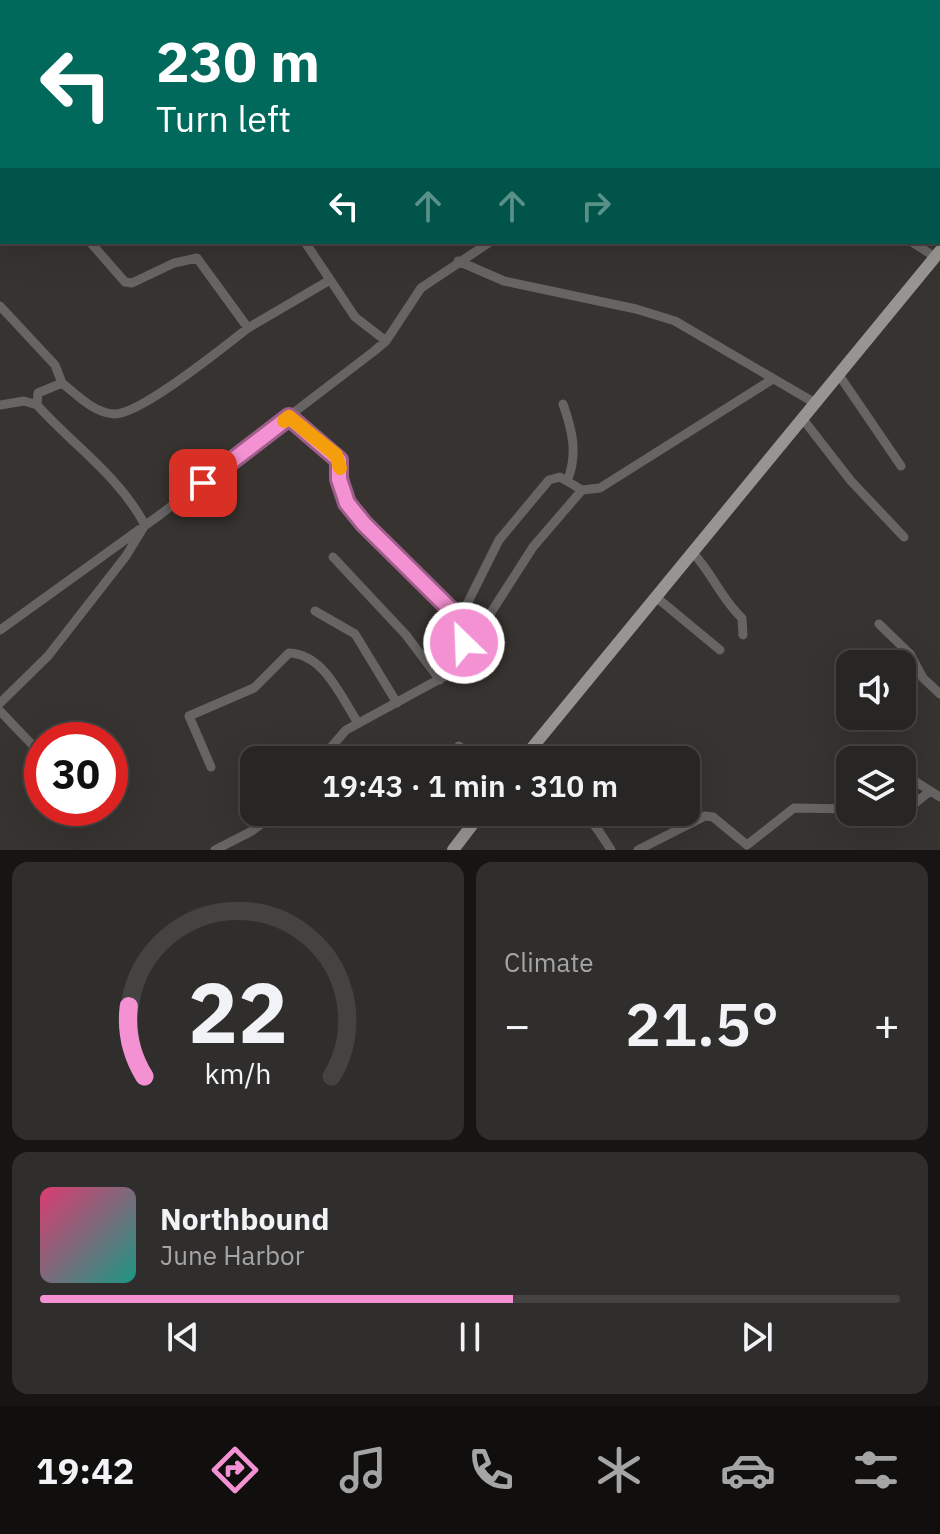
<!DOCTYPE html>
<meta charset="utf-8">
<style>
:root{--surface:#282624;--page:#302e2c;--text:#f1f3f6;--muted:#a5a5a6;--line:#444341;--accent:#f491d3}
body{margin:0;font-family:"IBM Plex Sans",sans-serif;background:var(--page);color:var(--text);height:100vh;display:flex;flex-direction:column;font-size:30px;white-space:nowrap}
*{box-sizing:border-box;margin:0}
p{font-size:26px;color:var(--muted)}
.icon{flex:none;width:44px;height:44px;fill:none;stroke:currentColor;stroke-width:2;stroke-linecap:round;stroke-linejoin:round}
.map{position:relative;height:850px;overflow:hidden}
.sheet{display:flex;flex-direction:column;gap:12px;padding:12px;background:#161514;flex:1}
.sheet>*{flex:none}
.banner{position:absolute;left:0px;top:0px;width:940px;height:244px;box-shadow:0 8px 32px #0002,0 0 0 2px var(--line);background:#00695c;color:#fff;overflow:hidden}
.buttons{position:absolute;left:836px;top:650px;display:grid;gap:16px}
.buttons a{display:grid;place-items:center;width:80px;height:80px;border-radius:16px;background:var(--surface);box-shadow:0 8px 32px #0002,0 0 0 2px var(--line);font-size:40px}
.speed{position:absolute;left:24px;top:722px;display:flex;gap:16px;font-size:40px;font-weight:700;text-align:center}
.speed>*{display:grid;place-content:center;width:104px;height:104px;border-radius:50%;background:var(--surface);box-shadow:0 8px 32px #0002,0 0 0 2px var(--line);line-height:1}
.speed .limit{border:12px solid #d22;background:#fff;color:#111}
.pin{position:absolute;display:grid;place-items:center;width:68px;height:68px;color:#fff;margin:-34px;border-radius:16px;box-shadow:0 4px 12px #0006}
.me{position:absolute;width:88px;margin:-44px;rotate:336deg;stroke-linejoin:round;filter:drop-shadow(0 0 6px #0008)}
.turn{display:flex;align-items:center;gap:28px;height:168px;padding:0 24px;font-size:36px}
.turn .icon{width:104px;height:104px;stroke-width:2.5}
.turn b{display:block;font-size:56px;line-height:68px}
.lanes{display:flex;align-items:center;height:76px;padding:0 24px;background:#0003;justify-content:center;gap:40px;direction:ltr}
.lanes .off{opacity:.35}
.big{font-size:60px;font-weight:600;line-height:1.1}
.sheet .tile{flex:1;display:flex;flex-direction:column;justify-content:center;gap:12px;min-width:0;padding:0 28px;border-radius:16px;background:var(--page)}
.sheet .dial{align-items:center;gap:0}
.dial svg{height:208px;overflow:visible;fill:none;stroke:var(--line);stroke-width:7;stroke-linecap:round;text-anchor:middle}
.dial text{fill:var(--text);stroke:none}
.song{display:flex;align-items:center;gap:24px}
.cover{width:96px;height:96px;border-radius:12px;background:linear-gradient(135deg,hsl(340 70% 55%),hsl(170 70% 35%))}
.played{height:8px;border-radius:4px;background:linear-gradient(90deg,var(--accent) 55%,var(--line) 55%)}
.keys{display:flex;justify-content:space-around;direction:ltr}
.heat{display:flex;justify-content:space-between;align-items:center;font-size:44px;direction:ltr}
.sheet .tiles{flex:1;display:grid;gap:12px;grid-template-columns:1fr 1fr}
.tile:last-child{grid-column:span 2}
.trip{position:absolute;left:240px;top:746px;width:460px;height:80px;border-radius:16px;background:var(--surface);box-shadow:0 8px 32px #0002,0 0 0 2px var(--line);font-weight:600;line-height:80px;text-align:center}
.menu{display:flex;height:128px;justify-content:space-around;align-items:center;background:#100f0e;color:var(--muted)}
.menu .icon{width:56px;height:56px}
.menu .on{color:var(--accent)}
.menu b{font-size:36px;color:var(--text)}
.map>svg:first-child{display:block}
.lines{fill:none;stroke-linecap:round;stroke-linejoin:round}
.minor{stroke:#676564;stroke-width:9}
.major{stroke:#989492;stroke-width:12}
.route-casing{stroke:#9f5e89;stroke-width:20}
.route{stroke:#f491d3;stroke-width:14}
.slow{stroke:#f59e0b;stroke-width:14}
</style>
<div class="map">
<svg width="940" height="850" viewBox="0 0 940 850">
<rect width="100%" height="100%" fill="#363330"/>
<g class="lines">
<path class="minor" d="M363 0 364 2
M503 0 504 2
M658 0 660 2
M791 0 793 2
M97 2 98 0
M208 2 213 0
M478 2 481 0
M757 2 759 0
M921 2 924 0
M0 111 2 112
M90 242 125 282 132 283 174 263 197 258 248 328 330 280
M305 242 355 317 386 341
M912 242 935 257
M458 261 504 281 636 309 675 321 815 403
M0 306 55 365 62 383
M839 375 901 466
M563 404C572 430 578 452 568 479
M0 405 24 401 37 405
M289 417 339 460V479L347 503 460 618 499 540 549 480 560 477 582 490 600 488 773 379
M802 418 851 481 904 537
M692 552C712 572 721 599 742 618L743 635
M333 557 406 635 440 680
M656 597 720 650
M315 611 355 634 397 703
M879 624 910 654 923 678 940 694
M0 630 161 514 373 352 386 341 421 288 490 242
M465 653 533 547 582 490
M0 703 48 656 126 556 145 525C118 475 74 446 37 405L38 393 62 383C77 395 94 413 114 414 140 415 225 346 248 328
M0 711 42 755
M459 746 478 760
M874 755 882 760
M320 760 346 730 458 669 465 653 458 617
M211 767 189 716 254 688 289 653C324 654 341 697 358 723
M902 773 940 797
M539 812 548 819C594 820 585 809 611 850
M878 812 903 813 930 791
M215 850 252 831 277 812
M638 850 705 816 713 817 747 845 794 808 850 809"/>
<path class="major" d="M522 760 940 251
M453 850 482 812"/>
</g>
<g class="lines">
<defs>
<path id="route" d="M203 483 289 417 339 460V479L347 503 364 524 458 617 464 643"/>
</defs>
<use href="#route" class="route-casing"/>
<use href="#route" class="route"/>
<path class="slow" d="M284 421 289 417 336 455 340 468"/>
</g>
</svg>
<div class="buttons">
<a><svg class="icon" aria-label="sound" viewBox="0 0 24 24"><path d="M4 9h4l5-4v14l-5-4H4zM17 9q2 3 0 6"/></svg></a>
<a><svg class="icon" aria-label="layers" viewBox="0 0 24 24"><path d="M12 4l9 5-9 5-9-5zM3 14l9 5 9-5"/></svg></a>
</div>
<div class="speed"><div class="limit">30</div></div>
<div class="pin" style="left:203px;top:483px;background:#d93025"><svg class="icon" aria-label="arrive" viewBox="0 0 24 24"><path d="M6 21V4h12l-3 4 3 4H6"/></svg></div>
<svg class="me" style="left:464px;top:643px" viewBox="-20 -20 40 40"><circle r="17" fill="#f491d3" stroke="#fff" stroke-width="3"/><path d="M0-11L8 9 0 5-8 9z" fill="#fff"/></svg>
<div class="trip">19:43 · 1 min · 310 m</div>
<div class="banner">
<div class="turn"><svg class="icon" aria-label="left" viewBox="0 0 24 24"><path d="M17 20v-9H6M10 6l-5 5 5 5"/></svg><div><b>230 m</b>Turn left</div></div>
<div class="lanes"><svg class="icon" aria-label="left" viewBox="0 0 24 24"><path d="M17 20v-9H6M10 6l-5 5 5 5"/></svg><svg class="icon off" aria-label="ahead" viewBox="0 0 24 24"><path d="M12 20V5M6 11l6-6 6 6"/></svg><svg class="icon off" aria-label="ahead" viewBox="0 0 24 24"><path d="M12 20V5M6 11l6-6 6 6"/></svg><svg class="icon off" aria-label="right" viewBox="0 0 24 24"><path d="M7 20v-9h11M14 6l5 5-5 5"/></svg></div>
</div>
</div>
<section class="sheet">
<div class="tiles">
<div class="tile dial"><svg viewBox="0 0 100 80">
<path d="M14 69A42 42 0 1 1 86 69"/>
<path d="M14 69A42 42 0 0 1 8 42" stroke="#f491d3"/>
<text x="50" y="56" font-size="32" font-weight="700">22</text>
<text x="50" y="72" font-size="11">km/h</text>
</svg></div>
<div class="tile"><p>Climate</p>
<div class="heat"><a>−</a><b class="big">21.5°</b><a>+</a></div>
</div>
<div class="tile">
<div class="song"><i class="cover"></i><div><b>Northbound</b><p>June Harbor</p></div></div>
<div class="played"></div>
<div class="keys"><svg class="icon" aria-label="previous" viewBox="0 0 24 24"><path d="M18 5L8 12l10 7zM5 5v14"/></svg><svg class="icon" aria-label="pause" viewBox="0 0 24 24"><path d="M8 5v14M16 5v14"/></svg><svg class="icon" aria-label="next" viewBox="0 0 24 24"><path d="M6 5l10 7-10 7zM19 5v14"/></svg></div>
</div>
</div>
</section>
<nav class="menu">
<b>19:42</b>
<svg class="icon on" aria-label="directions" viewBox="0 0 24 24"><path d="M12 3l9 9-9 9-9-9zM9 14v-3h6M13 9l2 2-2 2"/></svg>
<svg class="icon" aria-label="music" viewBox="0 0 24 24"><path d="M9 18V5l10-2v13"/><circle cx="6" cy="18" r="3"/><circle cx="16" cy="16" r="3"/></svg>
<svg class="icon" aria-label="phone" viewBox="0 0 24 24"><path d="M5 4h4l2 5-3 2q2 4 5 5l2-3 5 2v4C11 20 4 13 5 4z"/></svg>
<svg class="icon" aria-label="climate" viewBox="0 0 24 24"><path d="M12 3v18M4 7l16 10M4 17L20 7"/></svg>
<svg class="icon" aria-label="car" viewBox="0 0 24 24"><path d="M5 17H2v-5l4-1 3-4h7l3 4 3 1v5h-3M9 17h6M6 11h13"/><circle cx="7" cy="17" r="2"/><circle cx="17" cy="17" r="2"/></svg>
<svg class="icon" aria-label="filters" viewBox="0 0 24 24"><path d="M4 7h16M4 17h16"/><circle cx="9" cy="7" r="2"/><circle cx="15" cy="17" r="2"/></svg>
</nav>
